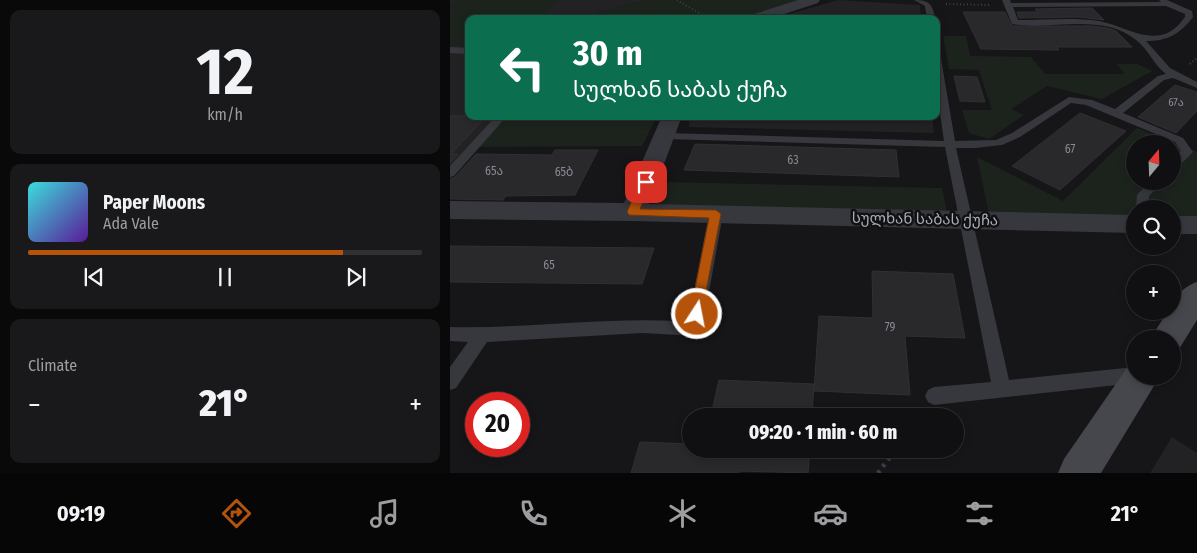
<!DOCTYPE html>
<meta charset="utf-8">
<style>
:root{--surface:#101012;--page:#19191b;--text:#f1f3f6;--muted:#9c9d9f;--line:#303032;--accent:#b45309}
body{margin:0;font-family:"Fira Sans Condensed","Noto Sans Georgian",sans-serif;background:var(--page);color:var(--text);height:100vh;display:flex;flex-direction:column;font-size:19px;white-space:nowrap}
*{box-sizing:border-box;margin:0}
p{font-size:16px;color:var(--muted)}
.icon{flex:none;width:28px;height:28px;fill:none;stroke:currentColor;stroke-width:2;stroke-linecap:round;stroke-linejoin:round}
.map{position:relative;flex:1;overflow:hidden}
.details{display:flex;flex-direction:column;gap:10px;padding:10px;background:#09090a;width:450px}
.details>*{flex:none}
.top-card{position:absolute;left:15px;top:15px;width:475px;height:105px;border-radius:10px;box-shadow:0 2px 8px #0003,0 0 0 1px var(--line);background:#0b6e4f;color:#fff;overflow:hidden}
.needle{width:32px;rotate:19deg}
.buttons{position:absolute;left:676px;top:135px;display:grid;gap:10px}
.buttons a{display:grid;place-items:center;width:55px;height:55px;border-radius:50%;background:var(--surface);box-shadow:0 2px 8px #0003,0 0 0 1px var(--line);font-size:25px}
.speed{position:absolute;left:15px;top:392px;display:flex;gap:10px;font-size:25px;font-weight:700;text-align:center}
.speed>*{display:grid;place-content:center;width:65px;height:65px;border-radius:50%;background:var(--surface);box-shadow:0 2px 8px #0003,0 0 0 1px var(--line);line-height:1}
.speed .limit{border:8px solid #d22;background:#fff;color:#111}
.pin{position:absolute;display:grid;place-items:center;width:42px;height:42px;color:#fff;margin:-21px;border-radius:10px;box-shadow:0 2px 8px #0006}
.me{position:absolute;width:55px;margin:-28px;rotate:11deg;stroke-linejoin:round;filter:drop-shadow(0 0 4px #0008)}
.turn{display:flex;align-items:center;gap:18px;height:105px;padding:0 25px;font-size:22px}
.turn .icon{width:65px;height:65px;stroke-width:2.5}
.turn b{display:block;font-size:35px;line-height:42px}
.big{font-size:38px;font-weight:800;line-height:1.1}
.details .widget{flex:1;display:flex;flex-direction:column;justify-content:center;gap:8px;min-width:0;padding:0 18px;border-radius:10px;background:var(--page)}
.details .dial{align-items:center;gap:0}
.dial b{font-size:65px;line-height:1}
.song{display:flex;align-items:center;gap:15px}
.cover{width:60px;height:60px;border-radius:8px;background:linear-gradient(135deg,hsl(180 70% 55%),hsl(270 70% 35%))}
.played{height:5px;border-radius:2px;background:linear-gradient(90deg,var(--accent) 80%,var(--line) 80%)}
.keys{display:flex;justify-content:space-around;direction:ltr}
.heat{display:flex;justify-content:space-between;align-items:center;font-size:28px;direction:ltr}
.trip{position:absolute;left:232px;top:408px;width:282px;height:50px;border-radius:25px;background:var(--surface);box-shadow:0 2px 8px #0003,0 0 0 1px var(--line);font-weight:800;line-height:50px;text-align:center}
.dock{display:flex;height:80px;justify-content:space-around;align-items:center;background:#060607;color:var(--muted)}
.dock .icon{width:35px;height:35px}
.dock .selected{color:var(--accent)}
.dock b{font-size:22px;color:var(--text)}
main{display:flex;flex:1;min-height:0}
.map>svg:first-child{display:block}
.built{fill:#222225}
.green{fill:#1c231d;fill-rule:evenodd}
.building{fill:#29292c;stroke:#303034}
.lines{fill:none;stroke-linecap:round;stroke-linejoin:round}
.path-far1{stroke:#3d3f44;stroke-width:2;stroke-dasharray:1 2.5;stroke-linecap:butt}
.path{stroke:#3d3f44;stroke-width:4.5;stroke-dasharray:3 5;stroke-linecap:butt}
.lane{fill:#37383d;fill-rule:evenodd}
.street{fill:#37383d;fill-rule:evenodd}
.secondary{fill:#45474d;fill-rule:evenodd}
.route{fill:#b45309;stroke:#753606}
.labels{text-anchor:middle;dominant-baseline:central;stroke-width:5;stroke-linejoin:round;paint-order:stroke}
.far-number-label{font-size:11px;fill:#888b94}
.number-label{font-size:12px;fill:#888b94}
.street-label{font-size:15px;fill:#a8adb8;stroke:#111113}
</style>
<main>
<section class="details">
<div class="widget dial"><b>12</b><p>km/h</p></div>
<div class="widget">
<div class="song"><i class="cover"></i><div><b>Paper Moons</b><p>Ada Vale</p></div></div>
<div class="played"></div>
<div class="keys"><svg class="icon" aria-label="previous" viewBox="0 0 24 24"><path d="M18 5L8 12l10 7zM5 5v14"/></svg><svg class="icon" aria-label="pause" viewBox="0 0 24 24"><path d="M8 5v14M16 5v14"/></svg><svg class="icon" aria-label="next" viewBox="0 0 24 24"><path d="M6 5l10 7-10 7zM19 5v14"/></svg></div>
</div>
<div class="widget"><p>Climate</p>
<div class="heat"><a>−</a><b class="big">21°</b><a>+</a></div>
</div>
</section>
<div class="map">
<svg width="747" height="473" viewBox="0 0 747 473">
<rect width="100%" height="100%" fill="#161618"/>
<path class="built" d="M0 0H197L148 13 142 19H19V116H55L0 179Z
M388 0 470 5 471 19H322Z
M240 116H482L484 133 239 127Z
M722 437 747 453V473H700Z"/>
<path class="green" d="M8 0H108L88 19H19V46H0V6Z
M197 0H358L297 19H142L148 13Z
M493 36H516L520 56 581 57 595 74H674L667 64H687L702 71 652 99 597 86 561 109 574 115 539 139 519 133 512 110H542L529 70 499 69Z
M55 116H207L192 146 28 147Z
M687 128 747 152V216H723L722 209H685V215L539 214 527 157 613 201ZM685 144H722V181H685Z
M212 182 492 188 497 212 202 206Z"/>
<path class="building" d="M642 8 654 20 629 17 569 18 567 12H588L585 9Z
M513 12H555L562 26H642L657 28 666 31 682 47H606L609 50 531 49Z
M504 76 527 77 535 102 510 101Z
M725 85 747 92V111L726 133 688 117Z
M630 113 676 131 610 190 562 166Z
M0 116H37L1 154H8L0 163Z
M245 144 446 150 449 177 234 170Z
M105 150H148L125 195 56 196 53 200 0 199V179L5 177 26 154 102 155Z
M0 246 204 248 192 284 0 282Z
M422 271 503 274 515 338 455 336 460 395 364 391 369 316 423 318Z
M269 380 364 384 362 416H261Z
M190 442 241 444V449H360L358 473 289 471V473H181Z"/>
<g class="lines">
<path class="path-far1" d="M227 0 259 19
M496 4 539 5
M740 64 747 58"/>
<path class="path" d="M428 473 446 449"/>
<path class="lane" d="M464 0C479 0 483 4 485 19H477L475 6Z
M552 0H560L561 3 711 2 709 0H717L742 11 743 17C730 34 718 41 696 41L720 68 747 82V88L723 78 714 80 673 113 733 138 743 152 726 169H722V159L731 151 725 142 636 105 621 103 570 137 552 145 525 148H506L559 380 685 367V376H693L691 381 685 383 484 405 478 402 475 396 478 390 484 387 541 382 495 147 215 139 210 136 215 133 494 141 486 85V50L490 53 505 141 546 140 562 133 619 97 642 100 665 109 708 76 716 74C704 65 698 49 686 40 651 12 602 31 562 24ZM716 6 735 14V17C729 25 722 33 711 35 690 39 671 25 649 21 622 17 595 20 568 20L563 7Z
M0 47 19 48V54L0 53Z
M46 116H57L4 176 0 177V166Z
M700 181H713L699 196V209H686L687 195Z
M266 210 271 211 273 214 255 314C251 323 239 332 230 335L192 333 37 342 6 388 0 390V367L18 342 0 341V327C76 329 151 317 227 321L240 311 259 214 261 211Z"/>
<path class="street" d="M348 0H370L368 3 319 19H296L298 16Z
M212 116H232L199 204 685 215V233L183 221 0 219V201L174 203Z
M722 216H747V234H722Z"/>
<path class="secondary" d="M747 282V320L729 349 722 351V339H700L718 311H722C722 297 735 286 747 282Z
M685 363V376H710L651 473H608L614 459 679 365Z"/>
</g>
<path class="route" d="M196 178 201 182 190 209 266 210 271 214 251 317 247 319 242 317 240 314 259 218 179 215 177 212 190 182Z"/>
<g class="labels">
<g class="far-number-label">
<text x="726" y="102">67ა</text>
</g>
<g class="number-label">
<text x="620" y="149">67</text>
<text x="343" y="160">63</text>
<text x="44" y="171">65ა</text>
<text x="114" y="172">65ბ</text>
<text x="99" y="265">65</text>
<text x="440" y="327">79</text>
</g>
<g class="street-label">
<text transform="translate(475 219) rotate(1)">სულხან საბას ქუჩა</text>
</g>
</g>
</svg>
<div class="buttons">
<a><svg class="needle" viewBox="-14 -14 28 28"><path d="M0-13l5 13h-10z" fill="#e53935"/><path d="M0 13l5-13h-10z" fill="#9c9d9f"/></svg></a>
<a><svg class="icon" aria-label="search" viewBox="0 0 24 24"><circle cx="10" cy="10" r="6"/><path d="M15 15l6 6"/></svg></a>
<a>+</a>
<a>−</a>
</div>
<div class="speed"><div class="limit">20</div></div>
<div class="pin" style="left:196px;top:182px;background:#d93025"><svg class="icon" aria-label="arrive" viewBox="0 0 24 24"><path d="M6 21V4h12l-3 4 3 4H6"/></svg></div>
<svg class="me" style="left:247px;top:314px" viewBox="-20 -20 40 40"><circle r="17" fill="#b45309" stroke="#fff" stroke-width="3"/><path d="M0-11L8 9 0 5-8 9z" fill="#fff"/></svg>
<div class="trip">09:20 · 1 min · 60 m</div>
<div class="top-card">
<div class="turn"><svg class="icon" aria-label="left" viewBox="0 0 24 24"><path d="M17 20v-9H6M10 6l-5 5 5 5"/></svg><div><b>30 m</b>სულხან საბას ქუჩა</div></div>
</div>
</div>
</main>
<nav class="dock">
<b>09:19</b>
<svg class="icon selected" aria-label="directions" viewBox="0 0 24 24"><path d="M12 3l9 9-9 9-9-9zM9 14v-3h6M13 9l2 2-2 2"/></svg>
<svg class="icon" aria-label="music" viewBox="0 0 24 24"><path d="M9 18V5l10-2v13"/><circle cx="6" cy="18" r="3"/><circle cx="16" cy="16" r="3"/></svg>
<svg class="icon" aria-label="phone" viewBox="0 0 24 24"><path d="M5 4h4l2 5-3 2q2 4 5 5l2-3 5 2v4C11 20 4 13 5 4z"/></svg>
<svg class="icon" aria-label="climate" viewBox="0 0 24 24"><path d="M12 3v18M4 7l16 10M4 17L20 7"/></svg>
<svg class="icon" aria-label="car" viewBox="0 0 24 24"><path d="M5 17H2v-5l4-1 3-4h7l3 4 3 1v5h-3M9 17h6M6 11h13"/><circle cx="7" cy="17" r="2"/><circle cx="17" cy="17" r="2"/></svg>
<svg class="icon" aria-label="filters" viewBox="0 0 24 24"><path d="M4 7h16M4 17h16"/><circle cx="9" cy="7" r="2"/><circle cx="15" cy="17" r="2"/></svg>
<b>21°</b>
</nav>
